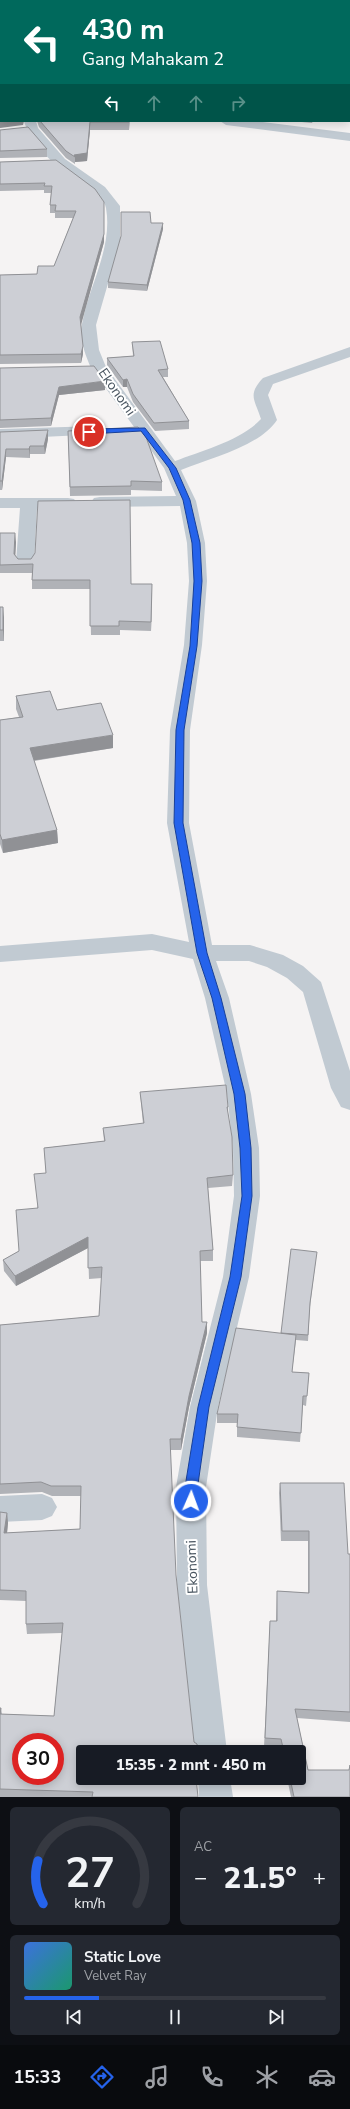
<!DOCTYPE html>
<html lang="id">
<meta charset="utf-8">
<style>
:root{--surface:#171b24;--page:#242831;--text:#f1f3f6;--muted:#9ea1a6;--line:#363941;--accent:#2563eb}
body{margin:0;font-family:"Nunito Sans",sans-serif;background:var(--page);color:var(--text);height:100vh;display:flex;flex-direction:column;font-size:15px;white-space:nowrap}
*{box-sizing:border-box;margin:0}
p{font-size:13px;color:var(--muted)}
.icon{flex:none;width:22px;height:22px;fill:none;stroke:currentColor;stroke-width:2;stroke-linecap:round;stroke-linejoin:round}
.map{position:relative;height:1797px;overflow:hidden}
.details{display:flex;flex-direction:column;gap:10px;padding:10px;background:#0d0f14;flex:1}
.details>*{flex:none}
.top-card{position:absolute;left:0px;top:0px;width:350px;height:122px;box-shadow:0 2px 10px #0003;background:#00695c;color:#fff;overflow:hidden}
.speed{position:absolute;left:12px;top:1733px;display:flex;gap:8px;font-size:20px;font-weight:700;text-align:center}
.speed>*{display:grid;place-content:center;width:52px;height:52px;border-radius:50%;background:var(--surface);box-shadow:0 2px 10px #0003;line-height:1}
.speed .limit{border:6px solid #d22;background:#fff;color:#111}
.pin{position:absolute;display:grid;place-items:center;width:34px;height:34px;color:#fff;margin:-17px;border:2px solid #fff;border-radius:50%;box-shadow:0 1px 4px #0007}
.me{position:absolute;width:44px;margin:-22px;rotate:2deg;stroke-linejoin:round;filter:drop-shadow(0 0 3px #0008)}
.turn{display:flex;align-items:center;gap:14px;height:84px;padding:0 16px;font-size:18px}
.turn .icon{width:52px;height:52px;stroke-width:2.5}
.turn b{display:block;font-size:28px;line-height:34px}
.lanes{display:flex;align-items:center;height:38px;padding:0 16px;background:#0003;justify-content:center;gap:20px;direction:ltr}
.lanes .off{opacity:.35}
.big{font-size:30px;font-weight:800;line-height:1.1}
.details .widget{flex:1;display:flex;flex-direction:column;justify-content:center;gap:6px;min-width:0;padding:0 14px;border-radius:6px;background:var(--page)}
.details .dial{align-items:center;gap:0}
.dial svg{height:104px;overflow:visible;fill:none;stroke:var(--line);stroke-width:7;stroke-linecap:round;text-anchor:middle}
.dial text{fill:var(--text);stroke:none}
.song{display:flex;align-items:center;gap:12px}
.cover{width:48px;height:48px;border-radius:6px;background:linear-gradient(135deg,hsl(220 70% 55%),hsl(160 70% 35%))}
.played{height:4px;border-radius:2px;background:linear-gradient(90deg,var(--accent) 25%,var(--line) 25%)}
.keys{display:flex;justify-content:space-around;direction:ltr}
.heat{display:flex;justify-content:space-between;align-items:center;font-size:22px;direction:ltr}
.details .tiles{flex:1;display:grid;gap:10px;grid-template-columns:1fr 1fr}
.widget:last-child{grid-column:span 2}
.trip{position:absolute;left:76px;top:1745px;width:230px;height:40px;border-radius:4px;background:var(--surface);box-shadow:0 2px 10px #0003;font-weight:800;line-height:40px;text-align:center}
.tab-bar{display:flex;height:64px;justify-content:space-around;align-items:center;background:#090b0e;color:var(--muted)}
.tab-bar .icon{width:28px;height:28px}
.tab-bar .active{color:var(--accent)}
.tab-bar b{font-size:18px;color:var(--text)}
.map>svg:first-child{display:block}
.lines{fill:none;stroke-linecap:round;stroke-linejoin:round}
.minor{fill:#c1cad2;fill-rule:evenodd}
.wall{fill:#b0b2b7}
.shaded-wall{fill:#909195}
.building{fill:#cdcfd5;stroke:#909195;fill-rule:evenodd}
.route{fill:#2563eb;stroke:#184099}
.labels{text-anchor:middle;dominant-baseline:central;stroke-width:4;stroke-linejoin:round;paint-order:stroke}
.street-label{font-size:14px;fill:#4a5661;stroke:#fff}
</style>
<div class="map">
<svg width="350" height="1797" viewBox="0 0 350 1797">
<rect width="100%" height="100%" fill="#f5f3f3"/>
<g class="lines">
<path class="minor" d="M24 121H36L38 128 65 159 105 187 120 206V242L96 325 99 350 106 367 175 461C201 451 242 440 261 419 255 400 247 395 263 378L350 347V357L273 384 268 395 277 420C259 447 210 458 181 470L196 501 205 543 207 581 202 645 190 730 189 823 212 945H250L283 955 303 966 321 982 350 1071V1110L341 1107 331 1088 303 992 287 978 267 967 249 961H216L229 998 251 1094 259 1148 260 1196 249 1277 218 1407 206 1487 207 1585 227 1752H195L177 1585 176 1487 190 1407 223 1277 234 1196 233 1148 227 1094 205 998 193 959 152 950 0 962V946L152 934 189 942 167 823 170 730 184 645 189 581 187 543 180 506 100 507 94 506 91 502 94 498 100 497 176 496 164 468 91 368C85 354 79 339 82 324 89 285 113 248 106 208 104 192 68 175 56 165 45 156 27 134 24 121Z
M220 121H255L350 133V141L226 125Z
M98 426 104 428 106 431 104 434 0 439V429Z
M0 498H68L74 499 77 503 74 507 37 508 34 562 31 566 25 567 19 566 16 562 20 508H0Z
M42 1494 52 1498 57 1507 52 1516 42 1520 0 1522V1496Z
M198 1778H230L233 1797H199Z"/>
</g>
<path class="wall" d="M37 121H130L129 130H90L87 161 75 162V164L66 158 39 127Z
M291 121H313L312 123Z
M0 130 47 149V157L0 158Z
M56 160 104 242 81 323 83 354 81 363 0 364V275L37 274 54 266 73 218H55V213H50V205L51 193H44V190L0 191V162Z
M151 223 163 229 147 291 108 288V282Z
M132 342 168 369V377H163L189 421V429L155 431 133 402 127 387H123L107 365V358L133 356Z
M0 368 105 390 59 395 51 426 0 428Z
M48 430V439L45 454H30V458L6 457 2 490H0V432Z
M68 431 162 482V491L131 490V495L70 496Z
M0 533 16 542 15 555 18 559 131 584 152 593 151 631 120 630V635H91L90 589H32V573H0Z
M0 607 4 618V641H0Z
M16 696 57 710 113 748 34 761 57 830 58 843 3 853 0 844V720L19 717 16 709Z
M140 1092 228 1107V1116L233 1175 232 1186 208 1188 213 1250V1261H200L202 1322H207V1333L189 1407 181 1450H171L83 1752 198 1797H0V1708H1L2 1714 54 1716 62 1633 27 1634 26 1624V1601L0 1600V1512L7 1513 8 1523 7 1533 80 1529 81 1496H52L42 1492 0 1494V1325L99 1316 102 1278 89 1279 88 1248 16 1286 4 1271 3 1260 19 1251 37 1208 46 1173 44 1148 104 1141 103 1128 143 1124 141 1103Z
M316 1258 310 1307 308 1341 296 1340 292 1372 309 1373 306 1406 303 1405 300 1442 237 1437V1423H217V1414L281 1333Z
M280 1483 348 1554H350V1722L297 1718 308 1770 350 1797H291L287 1778H299V1752H281L280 1748 264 1747 270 1621H276L277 1591 308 1593V1541H281L279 1493Z"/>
<path class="shaded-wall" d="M0 6H1V12L0 13Z
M0 27H1V34H0Z
M1 120V121H24L23 125 0 128V121Z
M90 122V130L87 161 75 162V157L74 155Z
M104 202V242L81 325 80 317Z
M163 223V229L147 291V285Z
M83 346V354L81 363V354Z
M127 379V387H123V380Z
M105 381V390L59 395 51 426V418L59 387Z
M48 430V439L45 454 44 446Z
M30 446V458L29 449Z
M6 449V457L2 490V481Z
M15 533 16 542 15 563 14 554Z
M152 584V593L151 631V622Z
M3 607 4 618V641L3 630Z
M113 735V748L30 761V748Z
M57 830 58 843 3 853 2 840Z
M88 1237V1248L16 1286 15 1276Z
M207 1322V1333L189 1407 181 1450V1439L189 1396Z
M7 1513 8 1523 6 1543 4 1533Z"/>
<path class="building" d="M0 0H7L8 1H1V6H0Z
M84 0H88L89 1H76Z
M118 0H132L134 1H114Z
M1 13V29V27H0V14Z
M0 37H1V120L0 121Z
M40 121H129V122H90L87 153 74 155 75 157 66 151Z
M28 127 47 149 0 151V130Z
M56 160 95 189 104 202V234L80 317 83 346 81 354 0 355V275L37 274 38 266H54L76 211H55L56 205H50L52 186H44L45 183 0 184V162Z
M121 212H150L151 223H163L147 285 108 282 121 236Z
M160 341 168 369 158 370 189 421 154 423 133 394 127 379 123 380 107 358 134 356 132 342Z
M94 366 105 381 59 387 51 418 0 420V368Z
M138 427 146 437 162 482 131 481V486L70 487 68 431Z
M48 430 44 446H30L29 449H6L2 481H0V432Z
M130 500 131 584H152L151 622 119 621V626H90V580H32L33 564 0 565V533H15L14 554 18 559H31L35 553 38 501Z
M0 607H3V630H0Z
M50 691 57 710 101 703 113 735 30 748 57 830 2 840 0 834V720L23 717 16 696Z
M226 1085 228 1107H227L232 1137 233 1175 207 1178 213 1250 200 1251 202 1322H207L189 1396 181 1439H170L176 1575 194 1742 197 1744 198 1752H83V1778H196L198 1797H92L93 1792 0 1789V1708H1L0 1714 54 1716 63 1623 26 1624V1591L0 1590V1512L7 1513 4 1533 80 1529 81 1486H51L41 1482 0 1484V1325L99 1316 102 1267 88 1268V1237L15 1276 3 1260 19 1251 16 1210 38 1208 34 1174 46 1173 44 1148 105 1141 103 1128 144 1123 140 1092ZM21 1742H55V1776H21Z
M291 1249 317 1252 310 1303 308 1335 281 1333Z
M236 1328 296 1335 292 1372 309 1373 307 1396H303L301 1433 237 1427 238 1414H217Z
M280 1483H344L348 1554H350V1712L295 1709 308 1770H349L350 1765V1797H294L290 1778H299V1752H284L281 1739 265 1738 270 1621H277V1591L309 1593V1531H282Z"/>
<path class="route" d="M145 428 176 468 190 500 200 543 202 581 197 646 184 730 183 823 207 953 221 998 245 1094 251 1148 252 1196 241 1277 209 1407 195 1505 191 1507 187 1505 185 1487 198 1407 230 1277 242 1196 240 1148 234 1094 212 998 197 953 174 823 176 730 190 646 194 581 192 543 183 500 169 468 141 431 89 434 86 432 89 429Z"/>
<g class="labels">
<g class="street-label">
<text transform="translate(117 392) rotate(55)">Ekonomi</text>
<text transform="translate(192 1567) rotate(-92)">Ekonomi</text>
</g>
</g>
</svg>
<div class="speed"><div class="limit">30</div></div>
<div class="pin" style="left:89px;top:432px;background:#d93025"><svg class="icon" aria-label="arrive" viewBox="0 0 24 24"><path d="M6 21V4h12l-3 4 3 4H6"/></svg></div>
<svg class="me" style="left:191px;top:1501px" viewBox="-20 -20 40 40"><circle r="17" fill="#2563eb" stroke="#fff" stroke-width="3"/><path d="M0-11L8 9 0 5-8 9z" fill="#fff"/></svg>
<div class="trip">15:35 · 2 mnt · 450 m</div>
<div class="top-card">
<div class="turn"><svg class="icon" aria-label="left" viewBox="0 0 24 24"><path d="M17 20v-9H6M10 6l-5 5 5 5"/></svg><div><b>430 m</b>Gang Mahakam 2</div></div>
<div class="lanes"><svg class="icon" aria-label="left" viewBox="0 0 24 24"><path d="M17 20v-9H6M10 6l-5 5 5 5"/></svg><svg class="icon off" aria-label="ahead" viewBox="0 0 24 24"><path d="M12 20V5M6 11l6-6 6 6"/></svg><svg class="icon off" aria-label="ahead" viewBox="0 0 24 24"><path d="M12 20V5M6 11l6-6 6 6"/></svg><svg class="icon off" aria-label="right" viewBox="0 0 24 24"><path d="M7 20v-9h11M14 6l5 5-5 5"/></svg></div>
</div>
</div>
<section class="details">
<div class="tiles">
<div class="widget dial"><svg viewBox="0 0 100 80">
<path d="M14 69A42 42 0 1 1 86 69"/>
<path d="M14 69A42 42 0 0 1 10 36" stroke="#2563eb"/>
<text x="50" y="56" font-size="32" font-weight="700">27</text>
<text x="50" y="72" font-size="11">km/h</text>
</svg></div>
<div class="widget"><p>AC</p>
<div class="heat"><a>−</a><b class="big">21.5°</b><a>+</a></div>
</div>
<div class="widget">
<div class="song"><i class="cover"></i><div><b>Static Love</b><p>Velvet Ray</p></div></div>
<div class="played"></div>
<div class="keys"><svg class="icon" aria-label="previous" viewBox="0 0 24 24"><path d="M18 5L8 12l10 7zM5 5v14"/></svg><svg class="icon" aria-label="pause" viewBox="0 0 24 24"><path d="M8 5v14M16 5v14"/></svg><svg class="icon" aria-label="next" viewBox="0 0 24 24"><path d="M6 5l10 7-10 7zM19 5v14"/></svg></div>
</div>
</div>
</section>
<nav class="tab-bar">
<b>15:33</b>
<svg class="icon active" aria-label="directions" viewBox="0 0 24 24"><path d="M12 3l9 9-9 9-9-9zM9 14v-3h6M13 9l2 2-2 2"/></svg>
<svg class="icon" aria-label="music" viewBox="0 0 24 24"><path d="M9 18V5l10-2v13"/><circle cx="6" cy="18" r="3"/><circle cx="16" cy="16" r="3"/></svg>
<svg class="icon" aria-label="phone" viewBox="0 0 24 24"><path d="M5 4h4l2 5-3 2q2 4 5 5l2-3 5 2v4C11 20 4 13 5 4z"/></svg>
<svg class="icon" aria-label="climate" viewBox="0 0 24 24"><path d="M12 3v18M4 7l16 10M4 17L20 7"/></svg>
<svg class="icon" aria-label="car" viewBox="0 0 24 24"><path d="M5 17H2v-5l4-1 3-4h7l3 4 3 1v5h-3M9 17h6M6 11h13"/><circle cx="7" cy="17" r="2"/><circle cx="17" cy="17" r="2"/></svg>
</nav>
